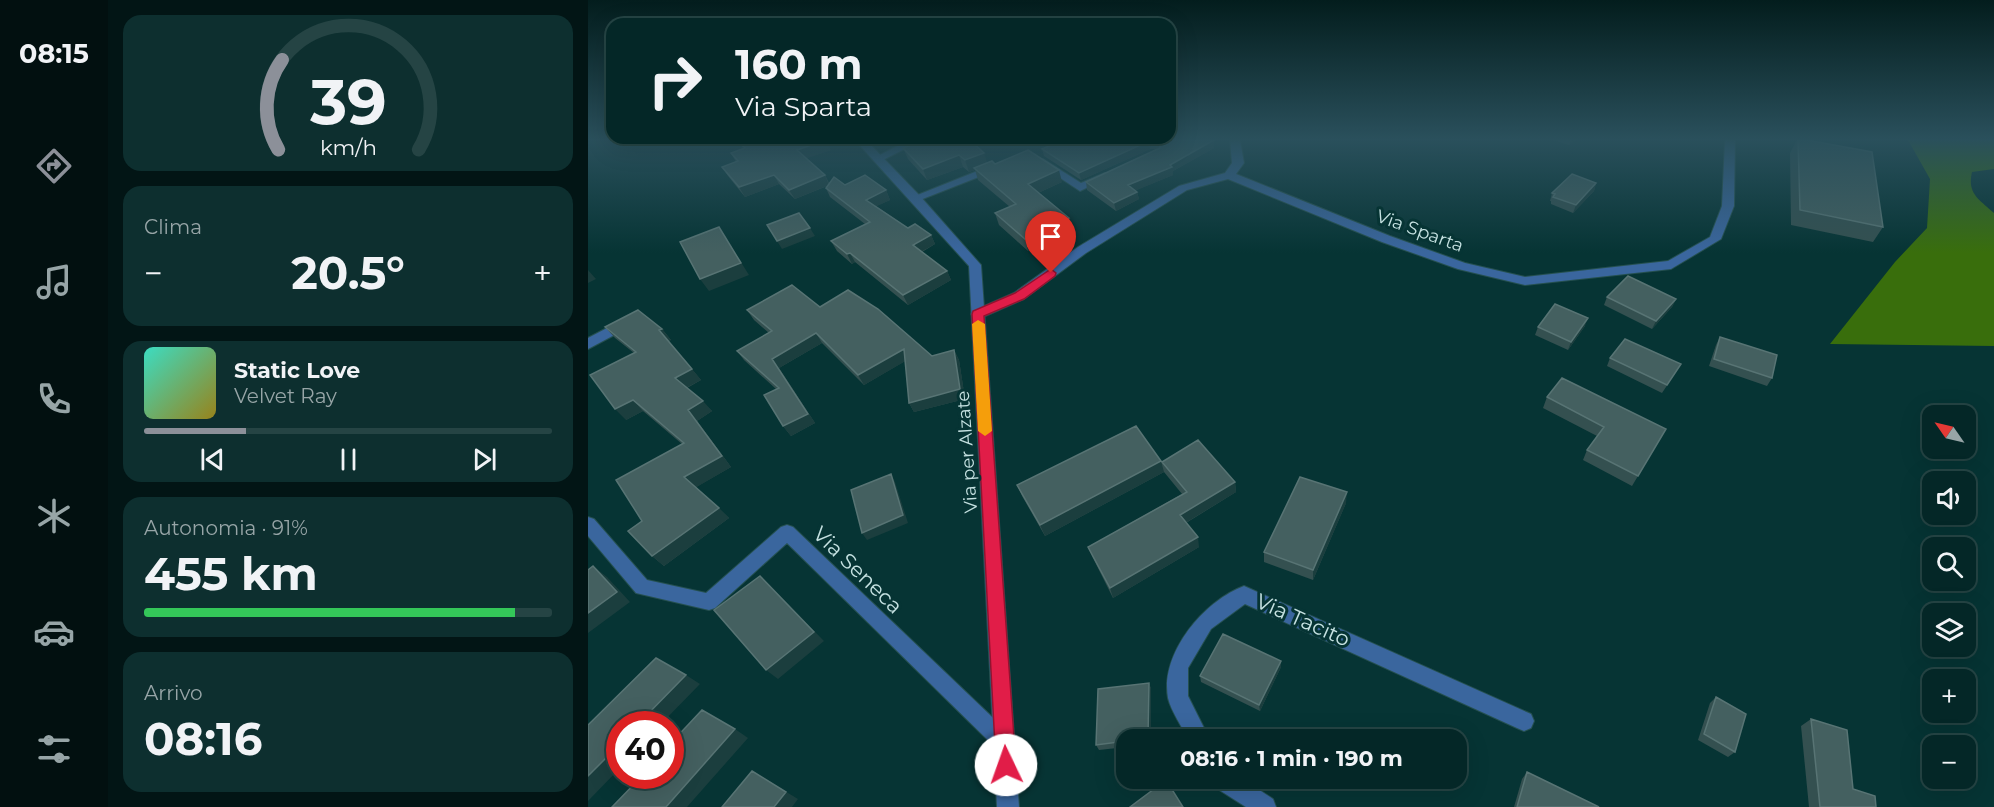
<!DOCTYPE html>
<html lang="it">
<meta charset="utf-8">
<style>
:root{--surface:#042727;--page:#0d2f2f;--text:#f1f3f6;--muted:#97a5a7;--line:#254444;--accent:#8c9099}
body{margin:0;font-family:Montserrat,sans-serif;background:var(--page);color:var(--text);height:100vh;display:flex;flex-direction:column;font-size:22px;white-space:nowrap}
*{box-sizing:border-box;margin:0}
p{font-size:20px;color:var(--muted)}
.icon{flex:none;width:33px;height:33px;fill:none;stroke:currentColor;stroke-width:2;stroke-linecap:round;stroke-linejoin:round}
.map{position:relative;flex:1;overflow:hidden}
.panel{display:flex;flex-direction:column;gap:15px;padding:15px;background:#021515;width:480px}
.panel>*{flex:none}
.banner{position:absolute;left:18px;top:18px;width:570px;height:126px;border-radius:18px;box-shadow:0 6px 24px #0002,0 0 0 2px var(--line);background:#042727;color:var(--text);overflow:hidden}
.needle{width:39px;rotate:304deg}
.controls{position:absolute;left:1334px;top:405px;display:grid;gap:12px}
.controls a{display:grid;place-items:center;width:54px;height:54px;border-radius:12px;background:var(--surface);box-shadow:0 6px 24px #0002,0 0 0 2px var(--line);font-size:30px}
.speed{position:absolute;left:18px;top:711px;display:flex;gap:12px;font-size:30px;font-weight:700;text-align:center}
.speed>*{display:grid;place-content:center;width:78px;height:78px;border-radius:50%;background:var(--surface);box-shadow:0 6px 24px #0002,0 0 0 2px var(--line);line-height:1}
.speed .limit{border:9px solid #d22;background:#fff;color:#111}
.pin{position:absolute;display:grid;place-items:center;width:51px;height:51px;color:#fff;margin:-62px -26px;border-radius:50% 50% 50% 0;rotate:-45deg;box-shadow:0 0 6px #0007}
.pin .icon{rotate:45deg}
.me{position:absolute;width:66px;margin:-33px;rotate:357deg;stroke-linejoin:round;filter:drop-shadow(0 0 4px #0008)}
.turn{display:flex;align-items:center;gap:21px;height:126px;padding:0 30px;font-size:27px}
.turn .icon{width:78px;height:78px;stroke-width:2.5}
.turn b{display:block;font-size:42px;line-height:51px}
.big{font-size:45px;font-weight:700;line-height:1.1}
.panel .tile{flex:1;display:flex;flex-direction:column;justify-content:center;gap:9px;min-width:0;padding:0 21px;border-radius:18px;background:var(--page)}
.panel .dial{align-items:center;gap:0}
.dial svg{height:156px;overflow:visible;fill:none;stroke:var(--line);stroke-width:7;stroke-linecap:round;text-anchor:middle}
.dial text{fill:var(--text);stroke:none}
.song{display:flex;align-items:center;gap:18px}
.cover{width:72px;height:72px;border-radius:9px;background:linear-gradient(135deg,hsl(170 70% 55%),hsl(50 70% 35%))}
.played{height:6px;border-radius:3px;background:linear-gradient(90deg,var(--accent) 25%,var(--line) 25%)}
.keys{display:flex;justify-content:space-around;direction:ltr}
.heat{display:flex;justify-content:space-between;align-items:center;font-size:33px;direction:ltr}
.charge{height:9px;border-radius:4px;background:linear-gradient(90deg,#34c759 91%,var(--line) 0)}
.trip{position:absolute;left:528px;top:729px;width:351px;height:60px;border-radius:18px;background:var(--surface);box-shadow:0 6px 24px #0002,0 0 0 2px var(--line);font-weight:700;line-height:60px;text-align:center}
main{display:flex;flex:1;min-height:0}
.menu{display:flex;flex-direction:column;width:108px;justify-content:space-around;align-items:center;background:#021010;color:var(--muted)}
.menu .icon{width:42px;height:42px}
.menu .active{color:var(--accent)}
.menu b{font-size:27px;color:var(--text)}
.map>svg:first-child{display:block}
.forest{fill:#396e0c}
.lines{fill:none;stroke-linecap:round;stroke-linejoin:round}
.minor-casing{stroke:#255050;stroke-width:2}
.tertiary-casing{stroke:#255050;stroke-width:2}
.minor{fill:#3a669e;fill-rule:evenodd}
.tertiary{fill:#3a669e;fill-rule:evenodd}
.wall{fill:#345050}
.shaded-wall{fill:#1b3e3e}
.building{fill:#446060;stroke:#587474;stroke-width:1.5}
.route{fill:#e11d48;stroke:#92132f;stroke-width:1.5}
.slow{fill:#f59e0b}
.labels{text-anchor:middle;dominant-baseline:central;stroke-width:6;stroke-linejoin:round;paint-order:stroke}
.street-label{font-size:18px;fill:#c6e2e2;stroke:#063434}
.near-street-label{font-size:21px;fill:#c6e2e2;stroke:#063434}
</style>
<main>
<nav class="menu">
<b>08:15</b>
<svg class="icon active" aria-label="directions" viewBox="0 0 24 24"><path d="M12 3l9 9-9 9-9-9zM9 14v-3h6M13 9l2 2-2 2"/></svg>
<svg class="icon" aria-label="music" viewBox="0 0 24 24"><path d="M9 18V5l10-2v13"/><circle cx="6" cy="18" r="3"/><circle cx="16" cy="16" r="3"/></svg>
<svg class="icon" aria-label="phone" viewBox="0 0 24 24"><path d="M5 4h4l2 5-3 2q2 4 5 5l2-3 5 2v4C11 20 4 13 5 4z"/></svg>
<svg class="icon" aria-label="climate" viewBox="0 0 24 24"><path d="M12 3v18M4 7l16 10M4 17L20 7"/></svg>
<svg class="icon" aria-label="car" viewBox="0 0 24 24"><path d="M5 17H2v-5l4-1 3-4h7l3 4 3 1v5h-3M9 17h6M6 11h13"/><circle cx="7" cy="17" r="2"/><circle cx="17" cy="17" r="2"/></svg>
<svg class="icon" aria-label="filters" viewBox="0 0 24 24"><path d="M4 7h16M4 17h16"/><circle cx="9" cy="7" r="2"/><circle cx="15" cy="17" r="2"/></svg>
</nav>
<section class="panel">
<div class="tile dial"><svg viewBox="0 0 100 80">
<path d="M14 69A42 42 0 1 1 86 69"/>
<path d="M14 69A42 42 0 0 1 16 23" stroke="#8c9099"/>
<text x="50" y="56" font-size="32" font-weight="700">39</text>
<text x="50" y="72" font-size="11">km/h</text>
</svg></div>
<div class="tile"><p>Clima</p>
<div class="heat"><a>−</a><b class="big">20.5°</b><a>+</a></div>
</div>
<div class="tile">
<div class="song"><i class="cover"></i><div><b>Static Love</b><p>Velvet Ray</p></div></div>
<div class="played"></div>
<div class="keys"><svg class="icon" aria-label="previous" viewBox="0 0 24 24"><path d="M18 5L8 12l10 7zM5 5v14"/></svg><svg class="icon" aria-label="pause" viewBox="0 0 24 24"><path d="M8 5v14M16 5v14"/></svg><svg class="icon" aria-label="next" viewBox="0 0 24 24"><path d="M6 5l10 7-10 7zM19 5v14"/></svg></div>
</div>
<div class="tile"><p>Autonomia · 91%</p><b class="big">455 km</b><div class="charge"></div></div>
<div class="tile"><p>Arrivo</p><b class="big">08:16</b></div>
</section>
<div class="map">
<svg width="1406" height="807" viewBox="0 0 1406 807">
<rect width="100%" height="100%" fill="#063434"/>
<path class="forest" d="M1320 140H1406V169L1384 172C1379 194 1391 199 1406 213V346L1242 344 1307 262 1339 228 1342 179Z"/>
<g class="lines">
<defs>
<path id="minor" d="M321 140H334L295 160H287L286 158Z
M642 140H652L656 163 648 174 802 236 877 263 937 277 1080 261 1122 237 1134 206 1137 140H1147L1146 206 1133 239 1083 269 937 285 870 269 794 242 640 179 599 190 498 253 436 299 395 317H385L383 314 385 311 426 293 490 247 591 186 637 173 644 163Z
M455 159 493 183 517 173 523 176 492 191 451 164V160Z
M407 164 413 167 411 169 332 200 328 201 322 198Z
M40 317 45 319 47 322 45 325 0 349V338Z
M0 517 6 519 59 580 118 593 193 527 199 525 205 527 424 736 427 743 424 750 417 753 410 750 199 543 127 608 121 610 48 593 0 536Z
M656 586 943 714 946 721 943 728 936 731 929 728 657 604 623 629 600 668V696L622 740H601C594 727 583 711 580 698 572 653 616 601 656 586Z
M623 778H653L685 799 688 807H658L625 786Z"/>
<path id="tertiary" d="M267 140H278L332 196 393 265 431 807H409L381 266Z"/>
</defs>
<use href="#minor" class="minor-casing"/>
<use href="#tertiary" class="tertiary-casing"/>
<use href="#minor" class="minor"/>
<use href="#tertiary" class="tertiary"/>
</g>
<path class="wall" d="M337 140 399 163 407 164 474 182 450 193 481 218 484 230 440 251 411 225 407 213 422 207 390 180 387 170 381 172 375 167 339 180 320 159 315 148Z
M475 140H626V148L585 171V175L548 190 549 192 551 199 528 211 499 190 498 182 568 149H562L493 180 456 156 454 149Z
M965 140H987L981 145Z
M1209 140H1219L1295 227 1285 242 1203 225 1202 153Z
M151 142 243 150 218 158 237 175 241 183 298 190 302 200 288 206 320 228 343 235 347 244 334 252 359 271 363 280 320 305 267 262 264 264 249 251 243 241 277 224 242 197 238 188 239 186 207 199 191 184 157 197 140 176 134 167 148 162 143 153 155 148Z
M1008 183 1006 191 985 213 963 204V201H962L964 193Z
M1019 297 1088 299 1084 307 1064 329 1016 305Z
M232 307 344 356 366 350 371 360 377 399 326 412 321 403 317 361 276 385 234 343 191 368 227 423 203 436 195 426 188 389 156 360 149 351 181 333 166 320 159 310Z
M997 326 980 350 947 335 950 327Z
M17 327 74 329 83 340 80 341 113 380 99 388 124 411 109 421 143 467 108 487 141 518 76 566 64 556 54 521 94 444 55 411 38 420 46 353 27 338Z
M1132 337 1184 378 1179 386 1121 366 1128 345Z
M1022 358 1088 372 1074 393 1019 366Z
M959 397 1078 429 1044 486 995 460 999 450 1009 436 955 408Z
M574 462 647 482 648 492 598 523 611 547 525 598 504 556 500 547 594 494 576 472 457 536 434 496 429 485Z
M758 503 725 580 676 562V552Z
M693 661V667L672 711 613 682 612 676Z
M561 683 563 689V740H538V747L511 750 508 745Z
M1128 697 1147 752 1140 757 1110 740 1122 703Z
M1223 719 1265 789 1288 807H1221L1213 726Z
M939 772 1011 807H926L934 779Z"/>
<path class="shaded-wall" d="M238 140 243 150 214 160 209 150Z
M626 140V148L585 171V175L542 193 540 185 582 165Z
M983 140H987L981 145Z
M561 141 562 149 493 180 491 173Z
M396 153 400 165 386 168 387 170 381 172 377 160Z
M371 155 375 167 339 180 335 169Z
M471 170 474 182 443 196 440 184Z
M186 175 191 184 157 197 151 187Z
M237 175 241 185 207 199 201 190Z
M1008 183 1006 191 985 213 988 205Z
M298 190 302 200 283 209 278 200Z
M549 192 551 199 528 211 526 203Z
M481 218 484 230 440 251 437 239Z
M131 227 161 275 121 291 112 279Z
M222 228 227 236 194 249 189 241Z
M343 235 347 244 329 254 325 245Z
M262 253 267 262 264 264 259 254Z
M0 270 8 279 0 283Z
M359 271 363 280 320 305 315 295Z
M1088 299 1084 307 1064 329 1068 321Z
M1000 318 997 326 980 350 983 342Z
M74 329 83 340 80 341 71 330Z
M228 333 234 343 191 368 227 423 203 436 195 426 220 414 184 359Z
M316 349 321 359 276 385 270 375Z
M366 350 371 360 377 399 326 412 321 403Z
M104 369 113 380 96 389 87 378Z
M45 400 55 411 38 420 27 409Z
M115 401 124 411 109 421 143 467 107 488 96 477 100 410Z
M573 461 576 472 457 536 452 525Z
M303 474 307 482 320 523 279 540 274 533Z
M647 482 648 492 594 525 592 515Z
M759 492 758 503 725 580V570Z
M131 508 141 518 76 566 64 556Z
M610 537 611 547 525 598 522 588Z
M5 566 19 577 42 602 0 633V613Z
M172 576 236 641 190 679 178 670Z
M693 661V667L672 711 671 705Z
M98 675 112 684 73 724H50Z
M561 683 563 689V740H561L560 738Z
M147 729 160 738 99 807H78Z
M32 744V768L0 801V776Z
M177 779 210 799 204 807H186Z"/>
<path class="building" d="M158 140H238L209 150 237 175 201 190 186 175 151 187 134 167 150 161 143 153 157 148 151 142Z
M337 140H382L396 153 377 160 371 155 335 169 315 148Z
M475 140H626L582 165 584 167 540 185 549 192 526 203 498 182 572 148V142L561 141 491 173 454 149Z
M1210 140H1219L1284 152 1295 227 1212 210Z
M440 150 471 170 440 184 481 218 437 239 407 213 428 204 386 168 404 161 407 164Z
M984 174 1008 183 988 205 965 197 967 194 964 193Z
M277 175 298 190 278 200 320 228 327 224 343 235 325 245 359 271 315 295 262 253 259 254 243 241 282 222 238 188 246 177 257 185Z
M211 213 222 228 189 241 179 225Z
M131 227 153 263 112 279 92 242Z
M1040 276 1088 299 1068 321 1019 297Z
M204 285 232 307 260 290 290 309 344 356 366 350 372 389 321 403 316 349 270 375 228 333 184 359 220 414 195 426 176 395 191 388 149 351 184 331 159 310Z
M967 304 1000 318 983 342 950 327Z
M50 310 74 329 71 330 104 369 87 378 115 401 100 410 134 456 96 477 131 508 64 556 40 531 54 521 28 480 96 443 45 400 27 409 2 375 48 352 17 327Z
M1132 337 1189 355 1184 378 1126 359Z
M1037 339 1093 364 1079 385 1022 358Z
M974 378 1078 429 1050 476 999 450 1016 427 959 397Z
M548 426 573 461 452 525 429 485Z
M610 440 647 482 592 515 610 537 522 588 500 547 599 492 574 462Z
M303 474 315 515 274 533 263 490Z
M712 477 759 492 725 570 676 552Z
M5 566 29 592 0 613V570Z
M172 576 226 632 178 670 126 610Z
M635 634 693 661 671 705 612 676Z
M68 658 98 675 50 724H32V744L0 776V725Z
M561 683 560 738 538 740V741L508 745 510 689Z
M1128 697 1158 714 1147 752 1116 734Z
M114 710 147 729 78 807H24L54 776H82V744Z
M1223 719 1259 730 1265 789 1287 796 1288 807H1232Z
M164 771 198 792 186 807H134Z
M939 772 1011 807H929Z
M578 780 595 807H542Z"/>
<linearGradient id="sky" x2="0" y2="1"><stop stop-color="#031d1d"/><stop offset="0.55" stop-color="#2a505c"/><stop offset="1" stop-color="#2a505c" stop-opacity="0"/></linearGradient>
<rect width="1406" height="253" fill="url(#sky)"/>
<path class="route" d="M463 269 468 273 467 276 436 299 396 316 428 765 425 771 418 774 411 771 408 765 384 314 385 311 427 293Z"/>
<path class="slow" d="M390 320 397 324 404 431 397 436 390 431 384 324Z"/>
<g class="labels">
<g class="street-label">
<text transform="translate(832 231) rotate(20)">Via Sparta</text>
<text transform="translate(379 452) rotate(-94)">Via per Alzate</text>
</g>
<g class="near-street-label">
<text transform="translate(270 570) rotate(44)">Via Seneca</text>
<text transform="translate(715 620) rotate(24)">Via Tacito</text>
</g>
</g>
</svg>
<div class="controls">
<a><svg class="needle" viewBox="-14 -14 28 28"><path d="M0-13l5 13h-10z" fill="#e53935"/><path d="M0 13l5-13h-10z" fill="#97a5a7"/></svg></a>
<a><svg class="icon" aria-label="sound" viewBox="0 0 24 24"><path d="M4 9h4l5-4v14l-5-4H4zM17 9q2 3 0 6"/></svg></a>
<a><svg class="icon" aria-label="search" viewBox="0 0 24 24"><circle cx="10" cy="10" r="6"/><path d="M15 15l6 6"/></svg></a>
<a><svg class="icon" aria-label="layers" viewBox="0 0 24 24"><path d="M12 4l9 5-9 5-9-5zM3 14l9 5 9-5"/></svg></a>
<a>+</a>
<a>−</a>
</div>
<div class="speed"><div class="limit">40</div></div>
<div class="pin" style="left:463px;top:273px;background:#d93025"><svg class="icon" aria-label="arrive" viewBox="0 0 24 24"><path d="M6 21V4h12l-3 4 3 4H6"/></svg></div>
<svg class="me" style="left:418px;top:765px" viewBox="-20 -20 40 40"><circle r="19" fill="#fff"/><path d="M0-13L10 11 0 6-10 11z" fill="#e11d48"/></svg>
<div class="trip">08:16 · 1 min · 190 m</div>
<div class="banner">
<div class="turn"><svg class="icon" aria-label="right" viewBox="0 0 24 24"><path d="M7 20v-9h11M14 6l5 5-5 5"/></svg><div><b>160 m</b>Via Sparta</div></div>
</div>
</div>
</main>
